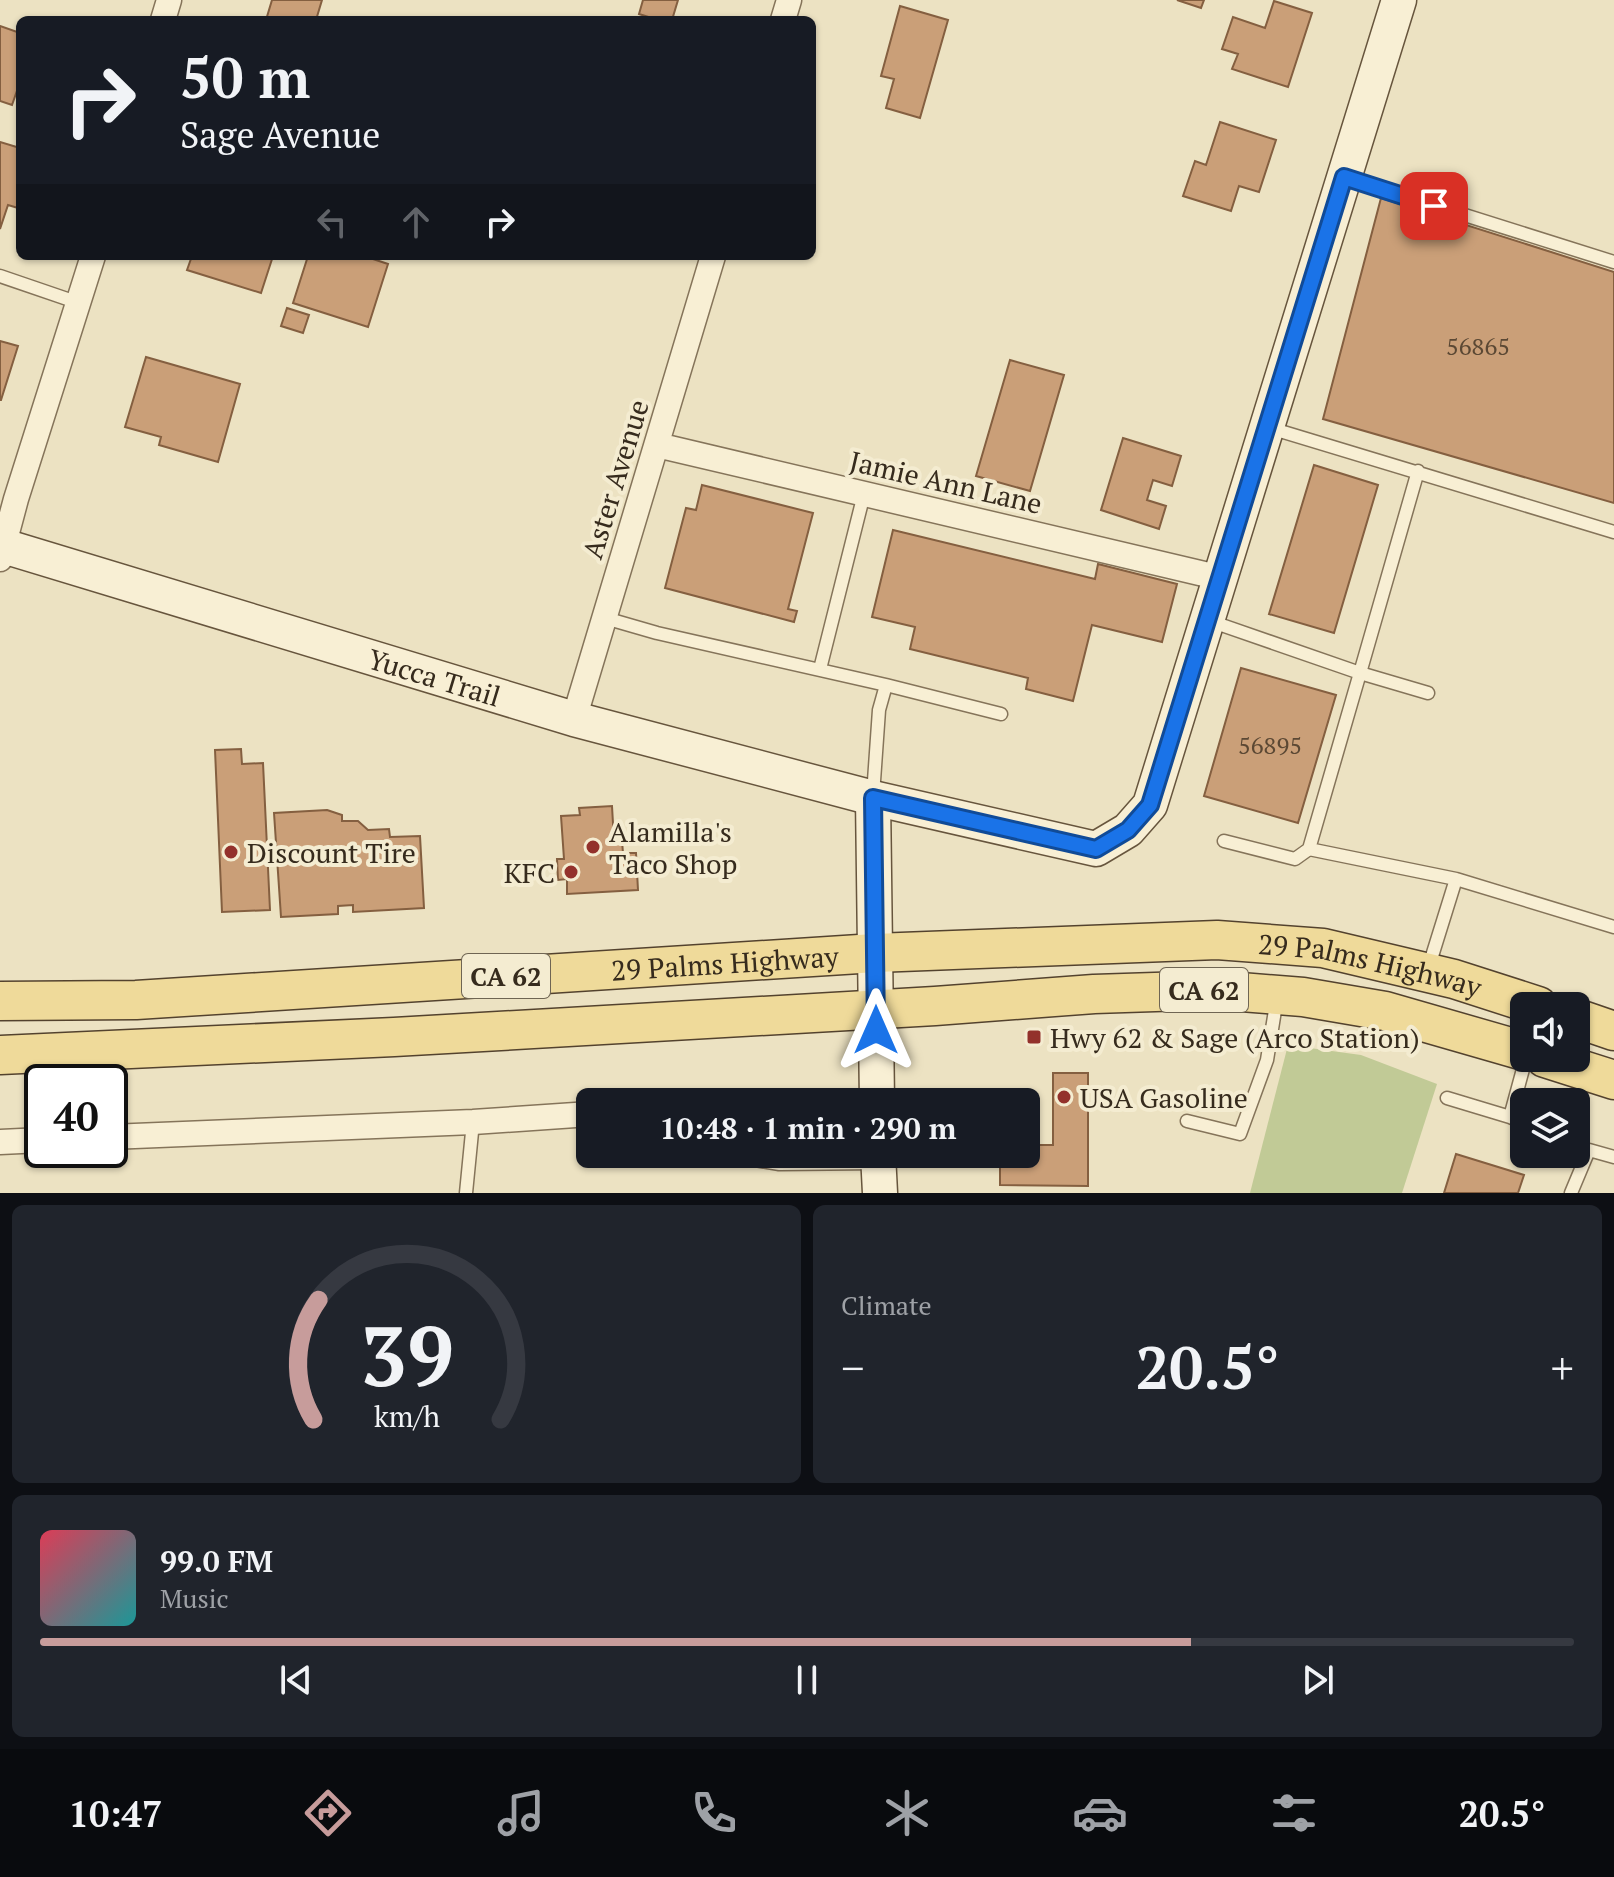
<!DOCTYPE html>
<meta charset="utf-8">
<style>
:root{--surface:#171b24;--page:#20242c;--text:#f1f3f6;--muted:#9ea1a6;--line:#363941;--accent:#c79c9b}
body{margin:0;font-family:"PT Serif",serif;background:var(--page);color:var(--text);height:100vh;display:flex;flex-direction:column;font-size:30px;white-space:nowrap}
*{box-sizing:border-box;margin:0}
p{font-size:26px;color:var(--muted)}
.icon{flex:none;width:44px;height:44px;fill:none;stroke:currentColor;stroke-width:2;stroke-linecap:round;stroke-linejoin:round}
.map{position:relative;height:1193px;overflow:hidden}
.side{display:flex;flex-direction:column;gap:12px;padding:12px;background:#0d0f14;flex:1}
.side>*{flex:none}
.guide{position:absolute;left:16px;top:16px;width:800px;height:244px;border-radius:12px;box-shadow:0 2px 6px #0004;background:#171b24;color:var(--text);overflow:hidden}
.tools{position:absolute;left:1510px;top:992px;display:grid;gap:16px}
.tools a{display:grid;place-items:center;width:80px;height:80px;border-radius:12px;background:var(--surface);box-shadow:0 2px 6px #0004;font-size:40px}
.speed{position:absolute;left:24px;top:1064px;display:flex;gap:16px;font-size:40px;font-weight:700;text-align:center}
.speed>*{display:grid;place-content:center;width:104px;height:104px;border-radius:50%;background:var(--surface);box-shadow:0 2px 6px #0004;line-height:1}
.speed .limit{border:4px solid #111;border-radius:12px;background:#fff;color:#111}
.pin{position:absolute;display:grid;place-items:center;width:68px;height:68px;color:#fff;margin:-34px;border-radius:16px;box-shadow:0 4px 12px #0006}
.me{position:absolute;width:88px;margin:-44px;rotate:0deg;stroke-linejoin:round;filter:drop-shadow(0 0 6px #0008)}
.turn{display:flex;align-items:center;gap:28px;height:168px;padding:0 32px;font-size:36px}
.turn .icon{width:104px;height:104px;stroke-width:2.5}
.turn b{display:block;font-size:56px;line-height:68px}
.lanes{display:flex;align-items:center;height:76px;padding:0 32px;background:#0003;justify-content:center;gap:40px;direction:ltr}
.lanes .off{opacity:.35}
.big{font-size:60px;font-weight:700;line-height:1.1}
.side .tile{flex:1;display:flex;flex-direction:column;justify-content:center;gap:12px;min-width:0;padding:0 28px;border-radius:12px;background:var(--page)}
.side .dial{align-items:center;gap:0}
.dial svg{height:208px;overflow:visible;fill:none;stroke:var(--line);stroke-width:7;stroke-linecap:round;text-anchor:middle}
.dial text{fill:var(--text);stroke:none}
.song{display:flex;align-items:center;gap:24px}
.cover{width:96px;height:96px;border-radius:12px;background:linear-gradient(135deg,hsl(350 70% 55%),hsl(180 70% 35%))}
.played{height:8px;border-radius:4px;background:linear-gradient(90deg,var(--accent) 75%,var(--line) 75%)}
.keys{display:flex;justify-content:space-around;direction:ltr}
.heat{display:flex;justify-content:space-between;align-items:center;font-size:44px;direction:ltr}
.side .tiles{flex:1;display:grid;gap:12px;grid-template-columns:1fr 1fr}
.tile:last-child{grid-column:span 2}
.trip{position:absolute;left:576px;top:1088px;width:464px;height:80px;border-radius:12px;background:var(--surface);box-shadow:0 2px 6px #0004;font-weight:700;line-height:80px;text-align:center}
.tab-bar{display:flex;height:128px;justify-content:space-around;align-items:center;background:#090b0e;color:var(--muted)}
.tab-bar .icon{width:56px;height:56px}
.tab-bar .selected{color:var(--accent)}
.tab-bar b{font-size:36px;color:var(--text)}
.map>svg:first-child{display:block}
.green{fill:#c1ca96}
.building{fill:#ca9f78;stroke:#845f40;stroke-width:2}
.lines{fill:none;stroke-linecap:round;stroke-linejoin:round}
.lane-casing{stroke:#85745a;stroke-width:15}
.street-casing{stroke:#85745a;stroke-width:27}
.secondary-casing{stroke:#67553d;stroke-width:37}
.primary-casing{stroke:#53422e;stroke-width:41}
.lane{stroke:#f8efd4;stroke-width:12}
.street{stroke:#f8efd4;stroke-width:24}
.secondary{stroke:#f8efd4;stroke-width:34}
.primary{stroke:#efda9a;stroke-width:38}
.route-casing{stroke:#114b97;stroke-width:20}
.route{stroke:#1a73e8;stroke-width:14}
.poi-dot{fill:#93312b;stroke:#f4ecd1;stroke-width:3}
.labels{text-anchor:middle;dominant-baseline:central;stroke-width:8;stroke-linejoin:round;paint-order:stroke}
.number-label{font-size:24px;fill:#5b4834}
.shield{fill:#f4ecd1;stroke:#6f6553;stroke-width:2}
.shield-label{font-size:26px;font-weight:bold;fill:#362b1d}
.street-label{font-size:28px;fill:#362b1d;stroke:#f4ecd1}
.poi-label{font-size:28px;fill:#362b1d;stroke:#f4ecd1;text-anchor:start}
</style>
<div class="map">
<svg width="1614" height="1193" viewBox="0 0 1614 1193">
<rect width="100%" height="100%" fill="#ece2c2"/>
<path class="green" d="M1288 1045 1361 1055 1437 1084 1402 1193H1250Z"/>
<path class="building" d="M272 0H322L316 20H266Z
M643 0H678L672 20H658L639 14Z
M1177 0H1204L1201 8Z
M1274 1 1312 13 1288 87 1232 69 1238 54 1222 49 1233 17 1265 28Z
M900 6 948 20 920 118 886 108 894 79 881 76Z
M0 26 20 33V82L12 105 0 101Z
M1220 122 1276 140 1259 192 1239 186 1231 211 1183 196 1195 161 1206 165Z
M0 142 20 148V202L18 208 8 205 0 229Z
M1381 198 1614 272V503L1323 419Z
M192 256H273L261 293 187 270Z
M308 256H364L388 264 368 327 293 303Z
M287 308 309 315 303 333 281 326Z
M0 341 18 346 1 400H0Z
M146 357 240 384 218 462 159 445 161 437 125 427Z
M1010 360 1064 375 1030 491 976 476Z
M1123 438 1181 456 1172 486 1153 480 1147 500 1166 506 1159 529 1101 510Z
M1314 465 1378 485 1334 633 1269 614Z
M702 485 813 513 788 609 797 611 794 622 665 588 686 508 696 510Z
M893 530 1095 579 1098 564 1177 584 1162 642 1092 625 1073 701 1026 689 1028 678 910 649 915 627 872 617Z
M1241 668 1336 695 1298 823 1204 796Z
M241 749 242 764 263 763 270 910 222 912 215 750Z
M612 806 614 841H622L623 853H636L638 890 567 894V879L558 880 557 859H564L561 816 580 815 579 808Z
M327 810 342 815V821H358L368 830 389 829 390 837 420 836 424 908 353 912V905L338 906V914L281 917 274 813Z
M1053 1073H1088V1186L1000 1185V1154H1026V1145H1053Z
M1456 1154 1524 1175 1518 1193H1444Z"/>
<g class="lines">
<defs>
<path id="lane" d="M1347 178 1614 262
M0 276 79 303
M1270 428 1614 532
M605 618 657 633 886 685
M1210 621 1360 673 1418 471
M820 669 864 494
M1428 693 1360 673 1309 849 1456 879 1614 927
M873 795 879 710 886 685 1001 714
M1224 841 1295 859 1309 849
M1428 969 1456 879
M1447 1098 1510 1117
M1187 1121 1240 1134 1267 1060 1277 998
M1524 1123 1510 1117 1526 1058
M466 1193 473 1122
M1571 1193 1589 1150 1614 1157"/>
<path id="street" d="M163 20 169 0
M783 20 789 0
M657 445 1221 578
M0 559 16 499 93 256
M574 719 713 256
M110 1137 473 1122 590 1114
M0 1142 42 1140
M755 1154 779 1158 878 1157"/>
<g id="secondary">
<path id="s1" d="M0 545 574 719 873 798 1096 849 1128 830 1150 805 1399 0"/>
<path d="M873 798 877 1102"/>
<path d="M878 1154 880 1193"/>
</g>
<g id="primary">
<path id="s2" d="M0 1001 136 1000 875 953 1217 940 1323 948 1454 979 1538 1006"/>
<path d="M1576 1018 1614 1031"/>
<path d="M0 1055 394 1037 935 1006 1094 994 1216 990 1303 997 1385 1011 1524 1051"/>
<path d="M1545 1058 1614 1080"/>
</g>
</defs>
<use href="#lane" class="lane-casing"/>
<use href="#street" class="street-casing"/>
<use href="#secondary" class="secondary-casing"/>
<use href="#primary" class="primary-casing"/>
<use href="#lane" class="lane"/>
<use href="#street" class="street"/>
<use href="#secondary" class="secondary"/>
<use href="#primary" class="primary"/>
</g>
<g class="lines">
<defs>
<path id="route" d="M876 1030 873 798 1096 849 1128 830 1150 805 1344 177 1434 206"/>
</defs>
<use href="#route" class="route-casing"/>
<use href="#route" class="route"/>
</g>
<g class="poi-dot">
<circle cx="593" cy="847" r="8"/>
<circle cx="231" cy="852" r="8"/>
<circle cx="571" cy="872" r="8"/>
<rect x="1026" y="1029" width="16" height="16" rx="4"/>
<circle cx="1064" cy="1097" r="8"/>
</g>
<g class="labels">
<g class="number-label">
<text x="1478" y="346">56865</text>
<text x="1270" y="745">56895</text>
</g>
<g class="shield">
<rect x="462" y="954" width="88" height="44" rx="6"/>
<rect x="1160" y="968" width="88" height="44" rx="6"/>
</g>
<g class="shield-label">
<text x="506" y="976">CA 62</text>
<text x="1204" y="990">CA 62</text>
</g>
<g class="street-label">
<text transform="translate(615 479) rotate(-73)">Aster Avenue</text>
<text transform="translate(946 482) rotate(13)">Jamie Ann Lane</text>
<text stroke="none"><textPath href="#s1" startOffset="454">Yucca Trail</textPath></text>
<text stroke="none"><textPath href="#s2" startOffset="726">29 Palms Highway</textPath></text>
<text stroke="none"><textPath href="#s2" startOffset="1374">29 Palms Highway</textPath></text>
</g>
<g class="poi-label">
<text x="609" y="831">Alamilla's<tspan x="609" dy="32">Taco Shop</tspan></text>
<text x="247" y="852">Discount Tire</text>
<text x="555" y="872" text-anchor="end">KFC</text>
<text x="1050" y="1037">Hwy 62 &amp; Sage (Arco Station)</text>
<text x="1080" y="1097">USA Gasoline</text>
</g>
</g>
</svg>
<div class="tools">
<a><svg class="icon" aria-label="sound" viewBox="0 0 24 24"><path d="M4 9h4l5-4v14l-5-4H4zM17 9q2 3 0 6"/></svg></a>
<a><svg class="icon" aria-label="layers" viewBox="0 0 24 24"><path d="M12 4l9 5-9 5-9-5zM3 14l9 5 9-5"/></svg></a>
</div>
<div class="speed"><div class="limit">40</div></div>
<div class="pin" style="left:1434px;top:206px;background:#d93025"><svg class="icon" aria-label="arrive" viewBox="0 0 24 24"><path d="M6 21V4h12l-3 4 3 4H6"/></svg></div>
<svg class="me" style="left:876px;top:1030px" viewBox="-20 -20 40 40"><path d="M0-17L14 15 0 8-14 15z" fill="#1a73e8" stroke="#fff" stroke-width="4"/></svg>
<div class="trip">10:48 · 1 min · 290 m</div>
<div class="guide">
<div class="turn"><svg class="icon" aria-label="right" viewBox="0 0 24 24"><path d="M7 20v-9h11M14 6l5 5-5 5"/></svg><div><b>50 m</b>Sage Avenue</div></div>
<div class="lanes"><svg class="icon off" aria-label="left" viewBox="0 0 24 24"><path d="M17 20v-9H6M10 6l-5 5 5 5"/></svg><svg class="icon off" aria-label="ahead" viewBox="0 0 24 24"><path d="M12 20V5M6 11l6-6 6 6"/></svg><svg class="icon" aria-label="right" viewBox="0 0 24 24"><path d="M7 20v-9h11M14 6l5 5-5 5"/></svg></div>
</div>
</div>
<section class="side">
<div class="tiles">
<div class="tile dial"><svg viewBox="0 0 100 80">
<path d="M14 69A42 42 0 1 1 86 69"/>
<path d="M14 69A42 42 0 0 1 16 23" stroke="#c79c9b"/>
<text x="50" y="56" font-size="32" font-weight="700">39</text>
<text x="50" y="72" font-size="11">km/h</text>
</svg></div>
<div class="tile"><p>Climate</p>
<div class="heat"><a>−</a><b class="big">20.5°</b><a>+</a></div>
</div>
<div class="tile">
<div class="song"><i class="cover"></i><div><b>99.0 FM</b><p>Music</p></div></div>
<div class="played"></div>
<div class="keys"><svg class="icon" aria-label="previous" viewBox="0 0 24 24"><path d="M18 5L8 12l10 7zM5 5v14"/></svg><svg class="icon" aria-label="pause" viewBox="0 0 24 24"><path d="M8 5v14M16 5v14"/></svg><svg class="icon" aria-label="next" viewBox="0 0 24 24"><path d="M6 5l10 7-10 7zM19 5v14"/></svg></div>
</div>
</div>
</section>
<nav class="tab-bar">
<b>10:47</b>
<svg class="icon selected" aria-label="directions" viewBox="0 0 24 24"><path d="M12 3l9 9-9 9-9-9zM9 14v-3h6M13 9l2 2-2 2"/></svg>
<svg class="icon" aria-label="music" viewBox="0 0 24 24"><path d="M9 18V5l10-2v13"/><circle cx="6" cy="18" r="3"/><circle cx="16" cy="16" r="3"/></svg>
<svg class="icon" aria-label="phone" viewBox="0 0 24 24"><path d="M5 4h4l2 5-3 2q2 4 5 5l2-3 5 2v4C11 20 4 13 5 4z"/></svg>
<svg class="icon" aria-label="climate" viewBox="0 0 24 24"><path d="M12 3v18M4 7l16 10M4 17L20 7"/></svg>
<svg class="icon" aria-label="car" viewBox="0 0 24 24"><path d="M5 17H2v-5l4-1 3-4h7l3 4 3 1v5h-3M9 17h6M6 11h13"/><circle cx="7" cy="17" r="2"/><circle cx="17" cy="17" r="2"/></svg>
<svg class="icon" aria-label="filters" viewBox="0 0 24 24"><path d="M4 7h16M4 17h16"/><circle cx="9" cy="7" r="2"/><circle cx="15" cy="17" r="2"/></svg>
<b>20.5°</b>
</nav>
